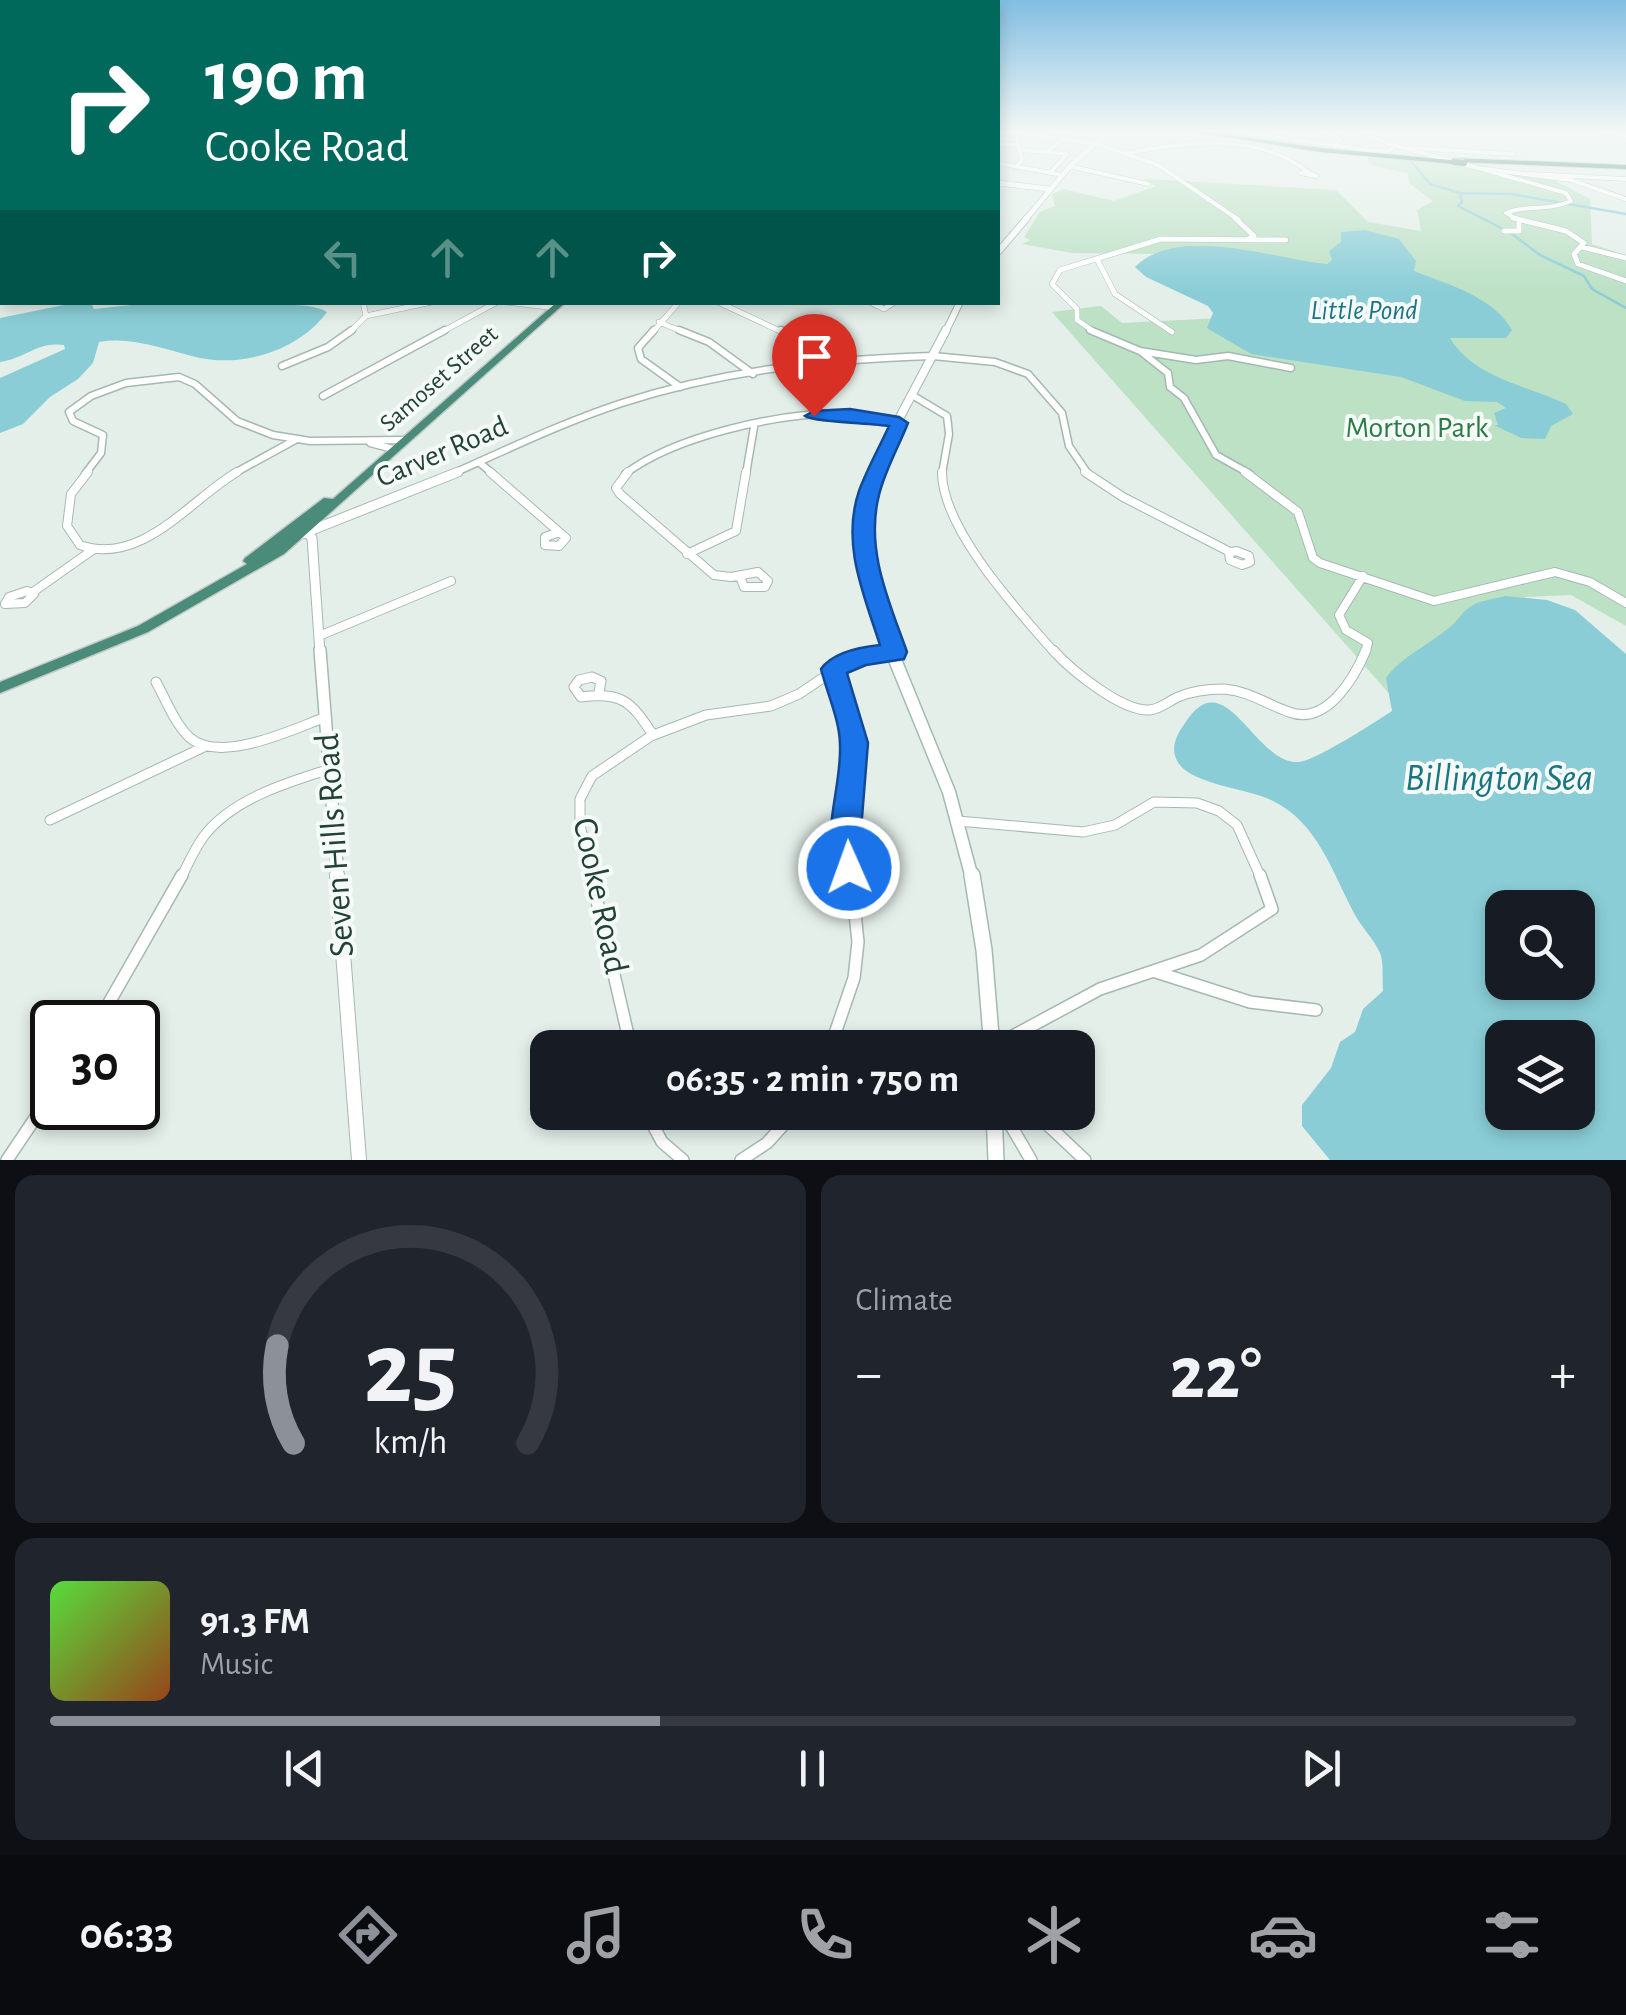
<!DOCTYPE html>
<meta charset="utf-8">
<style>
:root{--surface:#171b24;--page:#20242c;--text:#f1f3f6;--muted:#9ea1a6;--line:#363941;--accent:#8c9099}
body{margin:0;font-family:"Alegreya Sans",sans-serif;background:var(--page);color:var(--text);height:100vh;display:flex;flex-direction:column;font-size:38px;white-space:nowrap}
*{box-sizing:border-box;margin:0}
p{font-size:32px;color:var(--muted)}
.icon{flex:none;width:55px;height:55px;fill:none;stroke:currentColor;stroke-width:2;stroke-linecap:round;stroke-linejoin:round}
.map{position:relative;height:1160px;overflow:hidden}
.sheet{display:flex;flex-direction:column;gap:15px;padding:15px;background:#0d0f14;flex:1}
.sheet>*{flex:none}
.guide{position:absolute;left:0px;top:0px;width:1000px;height:305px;box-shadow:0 5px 15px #0003;background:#00695c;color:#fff;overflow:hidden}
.buttons{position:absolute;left:1485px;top:890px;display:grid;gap:20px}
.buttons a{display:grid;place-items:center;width:110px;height:110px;border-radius:20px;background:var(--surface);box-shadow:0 5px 15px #0003;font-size:50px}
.speed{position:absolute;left:30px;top:1000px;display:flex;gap:20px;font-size:50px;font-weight:700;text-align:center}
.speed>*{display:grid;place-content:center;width:130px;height:130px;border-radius:50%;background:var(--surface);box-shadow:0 5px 15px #0003;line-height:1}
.speed .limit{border:5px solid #111;border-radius:15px;background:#fff;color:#111}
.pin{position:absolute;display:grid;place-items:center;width:85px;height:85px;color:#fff;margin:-102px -42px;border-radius:50% 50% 50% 0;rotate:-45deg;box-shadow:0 0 10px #0007}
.pin .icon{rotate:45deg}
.me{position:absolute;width:110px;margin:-55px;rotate:358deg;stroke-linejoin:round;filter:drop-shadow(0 0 8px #0008)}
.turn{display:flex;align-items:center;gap:35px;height:210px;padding:0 40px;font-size:45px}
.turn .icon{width:130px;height:130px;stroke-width:2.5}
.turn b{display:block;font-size:70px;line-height:85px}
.lanes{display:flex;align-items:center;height:95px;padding:0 40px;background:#0003;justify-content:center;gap:50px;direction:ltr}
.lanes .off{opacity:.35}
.big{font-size:75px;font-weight:600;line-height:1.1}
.sheet .widget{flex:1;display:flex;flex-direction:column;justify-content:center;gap:15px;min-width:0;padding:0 35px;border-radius:20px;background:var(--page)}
.sheet .dial{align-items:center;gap:0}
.dial svg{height:260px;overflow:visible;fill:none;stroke:var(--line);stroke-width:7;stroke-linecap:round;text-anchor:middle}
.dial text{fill:var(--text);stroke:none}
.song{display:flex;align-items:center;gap:30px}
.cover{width:120px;height:120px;border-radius:15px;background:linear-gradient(135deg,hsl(110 70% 55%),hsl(20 70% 35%))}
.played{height:10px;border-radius:5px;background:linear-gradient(90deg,var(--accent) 40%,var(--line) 40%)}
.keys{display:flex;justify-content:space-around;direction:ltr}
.heat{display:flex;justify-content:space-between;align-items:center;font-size:55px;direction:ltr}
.sheet .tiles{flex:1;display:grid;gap:15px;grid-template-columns:1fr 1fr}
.widget:last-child{grid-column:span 2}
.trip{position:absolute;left:530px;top:1030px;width:565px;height:100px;border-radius:20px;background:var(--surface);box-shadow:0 5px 15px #0003;font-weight:600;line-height:100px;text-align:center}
.menu{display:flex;height:160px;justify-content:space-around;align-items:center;background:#090b0e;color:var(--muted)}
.menu .icon{width:70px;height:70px}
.menu .current{color:var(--accent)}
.menu b{font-size:45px;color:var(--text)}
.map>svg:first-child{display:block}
.green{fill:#bce1c5}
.water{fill:#8acdd6;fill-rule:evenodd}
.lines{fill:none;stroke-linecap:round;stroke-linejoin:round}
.stream{stroke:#8acdd6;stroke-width:2.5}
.minor-far5-casing{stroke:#a6b8b1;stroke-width:5}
.minor-far4-casing{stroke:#a6b8b1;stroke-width:6}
.minor-far3-casing{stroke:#a6b8b1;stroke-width:9}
.minor-far2-casing{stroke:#a6b8b1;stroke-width:10}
.minor-far1-casing{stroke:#a6b8b1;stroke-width:11}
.minor-casing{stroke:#a6b8b1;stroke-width:14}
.tertiary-far4-casing{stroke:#a6b8b1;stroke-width:5}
.tertiary-far3-casing{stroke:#a6b8b1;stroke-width:9}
.tertiary-far2-casing{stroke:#a6b8b1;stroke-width:11}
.tertiary-far1-casing{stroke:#a6b8b1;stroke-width:14}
.tertiary-casing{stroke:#a6b8b1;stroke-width:16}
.secondary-far5-casing{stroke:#a2bbb1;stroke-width:6}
.secondary-far4-casing{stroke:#a2bbb1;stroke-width:8}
.secondary-far3-casing{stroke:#a2bbb1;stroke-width:10}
.secondary-far2-casing{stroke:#a2bbb1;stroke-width:12}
.secondary-far1-casing{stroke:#a2bbb1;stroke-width:15}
.secondary-casing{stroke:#a2bbb1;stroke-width:18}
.trunk-casing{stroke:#c1cac7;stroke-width:3}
.motorway-casing{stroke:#c1cac7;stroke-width:2}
.minor-far5{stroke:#fff;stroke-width:4}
.minor-far4{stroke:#fff;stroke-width:5}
.minor-far3{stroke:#fff;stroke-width:6}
.minor-far2{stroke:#fff;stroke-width:8}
.minor-far1{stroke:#fff;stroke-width:9}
.minor{stroke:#fff;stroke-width:11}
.tertiary-far4{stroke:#fff;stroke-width:4}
.tertiary-far3{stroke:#fff;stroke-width:6}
.tertiary-far2{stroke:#fff;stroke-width:9}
.tertiary-far1{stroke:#fff;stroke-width:11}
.tertiary{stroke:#fff;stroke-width:14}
.secondary-far5{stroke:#fff;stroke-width:5}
.secondary-far4{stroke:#fff;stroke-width:6}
.secondary-far3{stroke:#fff;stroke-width:8}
.secondary-far2{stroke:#fff;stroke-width:10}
.secondary-far1{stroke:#fff;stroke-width:12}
.secondary{stroke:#fff;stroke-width:15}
.trunk{fill:#4a8b79;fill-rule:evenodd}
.motorway{fill:#2c705f;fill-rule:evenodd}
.motorway-bridge-casing{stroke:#c1cac7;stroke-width:8;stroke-linecap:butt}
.motorway-bridge{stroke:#2c705f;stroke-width:6}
.route{fill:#1a73e8;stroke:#114b97;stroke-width:2.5}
.labels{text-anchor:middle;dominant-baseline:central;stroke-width:8;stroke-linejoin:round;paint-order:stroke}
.far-street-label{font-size:25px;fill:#224238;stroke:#f5faf8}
.far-water-label{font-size:28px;font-style:italic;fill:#187582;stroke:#f5faf8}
.park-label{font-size:30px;fill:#2a7b46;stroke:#f5faf8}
.street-label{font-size:30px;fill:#224238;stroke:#f5faf8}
.near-street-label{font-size:35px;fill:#224238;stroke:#f5faf8}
.near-water-label{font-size:38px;font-style:italic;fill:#187582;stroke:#f5faf8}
</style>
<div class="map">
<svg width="1626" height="1160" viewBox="0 0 1626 1160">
<rect width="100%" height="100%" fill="#e4efea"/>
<path class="green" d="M1370 155 1476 163 1528 177 1550 178 1590 199 1592 244 1626 255V626L1571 595 1526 597 1490 612 1401 707 1052 312 1101 306 1122 323 1220 318 1162 254 1072 253 1022 244 1030 240 1024 237 1040 212 1055 206 1052 194 1063 189 1114 201 1156 186 1144 179 1336 190 1368 222 1421 231 1417 210 1433 201 1409 183 1408 173 1373 166 1367 161Z"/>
<path class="water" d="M1365 230 1399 239 1416 261 1414 271C1447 284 1494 297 1512 330L1506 338H1450C1474 378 1526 385 1566 404L1573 414 1551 426 1545 439 1521 438 1494 425H1498L1494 413 1506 408 1497 402 1465 401 1401 377 1251 354 1207 328 1213 313 1208 306 1146 277 1135 267C1179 223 1276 260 1327 264L1332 260 1329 251 1341 242V232Z
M207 302C234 308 307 299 327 312 300 349 247 367 200 358 168 351 134 336 99 342L93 363 78 379 50 397 23 424 0 433V378L65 349 64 345C38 341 26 358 0 362V318L69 304 92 305 94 309 150 303Z
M1505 596 1547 600 1575 610 1626 654V1160H1330L1302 1126V1105L1331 1068 1340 1042 1355 1032 1363 1009 1383 991C1382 980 1384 963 1380 953 1374 939 1362 928 1355 915 1332 872 1318 822 1271 800 1248 789 1193 784 1179 764 1169 749 1176 736 1185 723 1226 659 1254 765 1299 762 1315 761 1377 721 1392 711L1386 678C1400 658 1431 643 1450 627 1458 621 1463 610 1473 605 1482 600 1495 599 1505 596ZM1502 908H1578V982H1502ZM1502 1038H1578V1112H1502Z"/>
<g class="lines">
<path class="stream" d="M1411 161 1430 184 1460 193 1462 202 1458 206 1505 230
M1460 193 1511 194 1626 214
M1512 234 1540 255 1584 276 1592 289 1626 308"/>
<defs>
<path id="minor-far5" d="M998 130 1097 144 1158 165 1239 220
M1015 130 1022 160 1016 167
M1222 130 1368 150 1389 151 1395 146
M1323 130 1340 139 1335 147
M1592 130 1626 136
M998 144 1018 145
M1409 148 1513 154
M1019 150 1067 154 1050 173
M1048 151 1071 132 1058 130
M1127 153C1186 142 1258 132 1308 172
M998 163 1062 175
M1069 166 1148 184
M1482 169 1566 193 1571 201C1546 212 1528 204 1506 213L1519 220
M1308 172 1316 176 1300 173Z
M1531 174 1626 179"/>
<path id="minor-far4" d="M1235 218 1254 236 1247 240
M1513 218 1566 231 1584 243 1574 254 1578 264 1626 281
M1504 231H1519V222
M1582 247 1626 258
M1098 261 1115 294 1172 332
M506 302 556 308
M718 302 784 333
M870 302 884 309 895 302
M366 316 432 302
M659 322 686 333
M349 333 366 316 363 302
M440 333 497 302
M652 333 679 302
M1096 333 1077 320V309L1052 284 1060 270 1161 239 1286 240"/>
<path id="minor-far3" d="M654 330 638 348 641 359 680 387
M679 330 709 342 753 374
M781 330 825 362
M1090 330 1140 351 1168 373 1170 387 1184 398 1216 455 1250 474
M1140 351 1196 360 1228 356 1291 368
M933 356 995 362 1028 374 1062 413 1069 446 1088 474
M282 366 328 347 352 330
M912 395 947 416 949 434 942 474
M323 396 445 330
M370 443 393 449
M480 463 493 474
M85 474 101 453 103 435 73 421 69 412 91 396 126 383 179 377 195 384 237 421 273 435 310 441 403 440
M233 474 295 440
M625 474C675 436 776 414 838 413 859 413 879 419 899 423
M746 474 754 427"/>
<path id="minor-far2" d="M88 472 71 494 67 526 80 545C141 567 191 499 237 472
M490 472 566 538 559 546 545 545V537L557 533
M628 472 616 488 620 494 714 575 731 577 758 572 768 581 765 587H744L741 579
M942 472C942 529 1018 611 1055 653
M1085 472 1123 497 1230 552
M1245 472 1298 512 1313 558 1320 563 1434 601 1555 572 1590 582 1626 603
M1236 551 1249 556 1250 562 1242 565 1230 560 1229 553Z
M687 554 736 531 746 472
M1363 576 1339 615 1346 630 1368 643 1365 653
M27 591 34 594 25 603 5 604 9 597Z
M33 592 94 549
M319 636 451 581
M891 653 895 652"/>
<path id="minor-far1" d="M1053 650C1071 670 1122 712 1150 710 1160 709 1169 701 1178 697 1192 691 1209 689 1224 689 1249 691 1266 704 1289 712 1326 726 1354 679 1366 650
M833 669 849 714 854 743 846 830 851 878
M156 682C166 700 174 722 189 737 220 765 293 729 326 717
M599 692 601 681 592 677 579 680 574 687 581 697C622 692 631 701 653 735
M50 820 206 746
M958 821 1083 832 1115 825 1154 802 1197 803 1219 811 1237 825 1261 878
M181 878C188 864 195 848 204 836 232 799 288 782 330 769
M592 878 580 825V799L592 776 651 736 706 715 771 706 799 694 848 661 895 652"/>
<path id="minor" d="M591 875 631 1048
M1156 972 1250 1002 1316 1010
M98 1022 182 875
M992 1036 1009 1038 1100 989 1201 955 1272 909 1260 875
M830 1048 854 978 858 942 851 875
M646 1112 662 1142 683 1160
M1003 1112 1031 1160
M1034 1112 1085 1160
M7 1160 52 1093
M741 1160 767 1143 795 1112"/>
<path id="tertiary-far4" d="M1356 130 1389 144 1478 168 1571 180 1626 199"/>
<path id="tertiary-far3" d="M452 474C508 449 564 422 622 403 723 370 828 359 933 356"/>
<path id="tertiary-far2" d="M303 528 312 538 320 653
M302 534 458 472"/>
<path id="tertiary-far1" d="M320 650 338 878"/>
<path id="tertiary" d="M337 875 359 1160"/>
<path id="secondary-far5" d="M998 183 1049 189
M1025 220 1071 165 1112 130"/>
<path id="secondary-far4" d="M998 252 1027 218
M945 333 960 302"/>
<path id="secondary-far3" d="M875 474 892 432 946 330"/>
<path id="secondary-far2" d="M876 472C853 534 871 592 892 653"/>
<path id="secondary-far1" d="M891 650 949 792 972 878"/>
<path id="secondary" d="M972 875 984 950 992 1048
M994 1112 996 1160"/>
<path id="trunk" d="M557 302H566L284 554 148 632 0 693V682L138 626 247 564 243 561 245 558 324 498 333 499Z"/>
<path id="motorway" d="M1181 130H1196L1321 148 1451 160 1454 158 1626 165V169L1457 162 1454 164 1321 152Z
M2 135V139L0 140V136Z"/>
</defs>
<use href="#minor-far5" class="minor-far5-casing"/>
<use href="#minor-far4" class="minor-far4-casing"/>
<use href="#minor-far3" class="minor-far3-casing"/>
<use href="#minor-far2" class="minor-far2-casing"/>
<use href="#minor-far1" class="minor-far1-casing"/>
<use href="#minor" class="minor-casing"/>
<use href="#tertiary-far4" class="tertiary-far4-casing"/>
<use href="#tertiary-far3" class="tertiary-far3-casing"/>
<use href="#tertiary-far2" class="tertiary-far2-casing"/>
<use href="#tertiary-far1" class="tertiary-far1-casing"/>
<use href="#tertiary" class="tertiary-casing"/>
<use href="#secondary-far5" class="secondary-far5-casing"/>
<use href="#secondary-far4" class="secondary-far4-casing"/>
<use href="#secondary-far3" class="secondary-far3-casing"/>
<use href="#secondary-far2" class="secondary-far2-casing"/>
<use href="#secondary-far1" class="secondary-far1-casing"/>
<use href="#secondary" class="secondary-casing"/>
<use href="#trunk" class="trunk-casing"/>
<use href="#motorway" class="motorway-casing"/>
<use href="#minor-far5" class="minor-far5"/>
<use href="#minor-far4" class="minor-far4"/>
<use href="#minor-far3" class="minor-far3"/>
<use href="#minor-far2" class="minor-far2"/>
<use href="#minor-far1" class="minor-far1"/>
<use href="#minor" class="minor"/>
<use href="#tertiary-far4" class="tertiary-far4"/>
<use href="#tertiary-far3" class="tertiary-far3"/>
<use href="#tertiary-far2" class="tertiary-far2"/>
<use href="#tertiary-far1" class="tertiary-far1"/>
<use href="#tertiary" class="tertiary"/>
<use href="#secondary-far5" class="secondary-far5"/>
<use href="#secondary-far4" class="secondary-far4"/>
<use href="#secondary-far3" class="secondary-far3"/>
<use href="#secondary-far2" class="secondary-far2"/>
<use href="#secondary-far1" class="secondary-far1"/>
<use href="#secondary" class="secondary"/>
<use href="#trunk" class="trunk"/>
<use href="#motorway" class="motorway"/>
<defs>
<path id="motorway-bridge" d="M1454 162 1464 163"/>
</defs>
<use href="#motorway-bridge" class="motorway-bridge-casing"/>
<use href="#motorway-bridge" class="motorway-bridge"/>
</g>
<linearGradient id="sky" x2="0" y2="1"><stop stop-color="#82bee1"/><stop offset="0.45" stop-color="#f3f8f6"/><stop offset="1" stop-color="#f3f8f6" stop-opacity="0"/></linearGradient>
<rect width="1626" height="292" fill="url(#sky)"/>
<path class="route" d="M850 409 899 417 908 423C899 446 885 470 879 495 865 550 889 601 907 652L904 659 866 665 847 673 868 743 861 830 865 868 860 878 849 882 838 878C819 837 842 788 840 745 840 721 827 693 821 669 833 652 860 647 880 645 864 595 841 544 859 491 867 469 879 448 889 426 871 423 813 422 805 416L814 411Z"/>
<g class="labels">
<g class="far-street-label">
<text transform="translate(439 379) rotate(-41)">Samoset Street</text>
</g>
<g class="far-water-label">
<text x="1364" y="311">Little Pond</text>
</g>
<g class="park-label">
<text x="1417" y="428">Morton Park</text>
</g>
<g class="street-label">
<text transform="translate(442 452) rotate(-23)">Carver Road</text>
</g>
<g class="near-street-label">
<text transform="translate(335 845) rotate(-94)">Seven Hills Road</text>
<text transform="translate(600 896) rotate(78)">Cooke Road</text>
</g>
<g class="near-water-label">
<text x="1499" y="779">Billington Sea</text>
</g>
</g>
</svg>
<div class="buttons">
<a><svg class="icon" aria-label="search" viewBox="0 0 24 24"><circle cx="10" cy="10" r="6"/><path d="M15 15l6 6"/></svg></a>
<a><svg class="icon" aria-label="layers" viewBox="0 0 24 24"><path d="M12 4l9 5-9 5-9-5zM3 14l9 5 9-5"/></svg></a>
</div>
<div class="speed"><div class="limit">30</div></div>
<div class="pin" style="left:814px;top:416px;background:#d93025"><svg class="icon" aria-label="arrive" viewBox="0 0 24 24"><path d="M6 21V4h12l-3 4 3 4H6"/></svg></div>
<svg class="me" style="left:849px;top:868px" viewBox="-20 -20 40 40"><circle r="17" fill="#1a73e8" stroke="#fff" stroke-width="3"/><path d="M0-11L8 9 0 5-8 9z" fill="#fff"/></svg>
<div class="trip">06:35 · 2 min · 750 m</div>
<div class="guide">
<div class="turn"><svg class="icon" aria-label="right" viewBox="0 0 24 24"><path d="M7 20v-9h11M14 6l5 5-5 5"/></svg><div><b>190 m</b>Cooke Road</div></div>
<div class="lanes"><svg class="icon off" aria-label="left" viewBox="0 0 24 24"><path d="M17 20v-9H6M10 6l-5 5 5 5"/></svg><svg class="icon off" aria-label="ahead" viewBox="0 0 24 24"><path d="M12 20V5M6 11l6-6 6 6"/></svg><svg class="icon off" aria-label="ahead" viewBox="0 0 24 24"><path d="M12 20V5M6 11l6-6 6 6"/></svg><svg class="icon" aria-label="right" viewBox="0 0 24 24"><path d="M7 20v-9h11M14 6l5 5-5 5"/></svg></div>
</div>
</div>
<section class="sheet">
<div class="tiles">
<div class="widget dial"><svg viewBox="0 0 100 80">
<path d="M14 69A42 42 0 1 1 86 69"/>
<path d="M14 69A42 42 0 0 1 9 39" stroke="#8c9099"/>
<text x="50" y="56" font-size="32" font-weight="700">25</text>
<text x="50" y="72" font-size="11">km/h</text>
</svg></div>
<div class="widget"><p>Climate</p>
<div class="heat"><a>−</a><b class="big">22°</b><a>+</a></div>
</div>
<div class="widget">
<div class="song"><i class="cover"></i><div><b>91.3 FM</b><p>Music</p></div></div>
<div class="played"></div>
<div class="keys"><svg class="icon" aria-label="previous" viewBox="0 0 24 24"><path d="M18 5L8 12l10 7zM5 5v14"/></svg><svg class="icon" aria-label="pause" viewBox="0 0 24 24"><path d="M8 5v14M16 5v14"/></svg><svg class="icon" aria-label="next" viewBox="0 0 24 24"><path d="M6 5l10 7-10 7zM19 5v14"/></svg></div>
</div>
</div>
</section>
<nav class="menu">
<b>06:33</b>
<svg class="icon current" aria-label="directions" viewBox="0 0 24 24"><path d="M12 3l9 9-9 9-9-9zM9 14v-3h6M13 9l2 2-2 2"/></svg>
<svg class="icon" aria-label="music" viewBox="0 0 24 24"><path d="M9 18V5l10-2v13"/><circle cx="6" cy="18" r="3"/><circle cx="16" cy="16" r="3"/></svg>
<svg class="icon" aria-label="phone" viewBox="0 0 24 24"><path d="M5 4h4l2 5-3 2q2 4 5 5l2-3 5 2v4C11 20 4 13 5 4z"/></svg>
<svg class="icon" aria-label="climate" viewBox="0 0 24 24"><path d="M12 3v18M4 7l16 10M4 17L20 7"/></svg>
<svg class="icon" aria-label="car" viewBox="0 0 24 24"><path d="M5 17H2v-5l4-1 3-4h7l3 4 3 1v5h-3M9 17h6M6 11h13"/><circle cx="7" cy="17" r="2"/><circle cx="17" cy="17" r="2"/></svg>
<svg class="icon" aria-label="filters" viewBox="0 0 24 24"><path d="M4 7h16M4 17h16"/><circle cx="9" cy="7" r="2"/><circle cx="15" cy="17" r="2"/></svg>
</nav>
